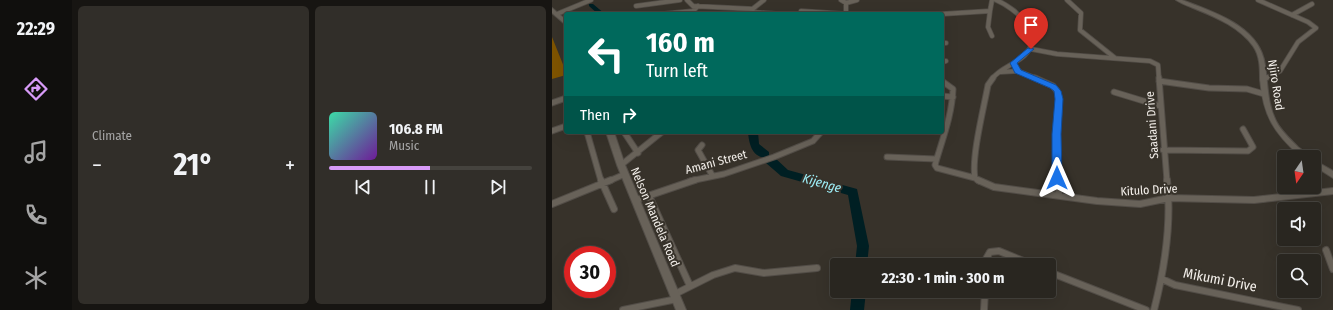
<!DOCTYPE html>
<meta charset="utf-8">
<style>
:root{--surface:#292620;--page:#312e29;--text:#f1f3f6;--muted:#a5a5a5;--line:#45433e;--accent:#d89bf8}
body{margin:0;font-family:"Fira Sans Condensed",sans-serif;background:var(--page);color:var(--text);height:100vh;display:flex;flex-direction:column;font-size:15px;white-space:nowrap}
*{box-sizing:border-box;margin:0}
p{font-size:13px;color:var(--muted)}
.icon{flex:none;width:22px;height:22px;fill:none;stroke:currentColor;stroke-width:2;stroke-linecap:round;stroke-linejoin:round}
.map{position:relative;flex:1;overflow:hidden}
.sheet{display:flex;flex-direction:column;gap:6px;padding:6px;background:#171512;width:480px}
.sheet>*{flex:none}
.banner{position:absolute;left:12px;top:12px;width:380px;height:122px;border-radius:4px;box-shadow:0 4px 16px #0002,0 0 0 1px var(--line);background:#00695c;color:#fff;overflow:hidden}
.needle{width:26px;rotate:193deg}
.controls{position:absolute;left:725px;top:150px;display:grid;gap:8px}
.controls a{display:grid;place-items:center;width:44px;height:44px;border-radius:4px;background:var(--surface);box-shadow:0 4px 16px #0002,0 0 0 1px var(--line);font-size:20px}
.speed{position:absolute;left:12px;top:246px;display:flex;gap:8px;font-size:20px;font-weight:700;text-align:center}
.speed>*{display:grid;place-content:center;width:52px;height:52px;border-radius:50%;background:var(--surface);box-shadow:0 4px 16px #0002,0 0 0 1px var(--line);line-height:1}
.speed .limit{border:6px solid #d22;background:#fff;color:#111}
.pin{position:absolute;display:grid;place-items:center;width:34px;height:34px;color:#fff;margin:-41px -17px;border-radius:50% 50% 50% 0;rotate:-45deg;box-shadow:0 0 4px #0007}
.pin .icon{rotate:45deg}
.me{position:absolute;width:44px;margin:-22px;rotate:0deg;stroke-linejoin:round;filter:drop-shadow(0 0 3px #0008)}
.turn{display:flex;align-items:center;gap:14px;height:84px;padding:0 16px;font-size:18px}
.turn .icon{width:52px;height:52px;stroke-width:2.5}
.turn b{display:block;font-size:28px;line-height:34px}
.then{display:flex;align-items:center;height:38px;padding:0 16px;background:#0003;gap:8px;font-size:15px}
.big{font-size:30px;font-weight:700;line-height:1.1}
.sheet .card{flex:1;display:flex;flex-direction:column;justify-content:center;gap:6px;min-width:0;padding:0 14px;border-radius:6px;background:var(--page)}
.song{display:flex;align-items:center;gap:12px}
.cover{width:48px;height:48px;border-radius:6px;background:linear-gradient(135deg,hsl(160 70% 55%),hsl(280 70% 35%))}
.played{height:4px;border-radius:2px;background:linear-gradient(90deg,var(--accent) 50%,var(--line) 50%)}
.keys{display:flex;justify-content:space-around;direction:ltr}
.heat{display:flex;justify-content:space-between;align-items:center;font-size:22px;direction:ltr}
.sheet .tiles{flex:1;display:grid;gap:6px;grid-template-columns:repeat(2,1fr)}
.trip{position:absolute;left:278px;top:258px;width:226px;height:40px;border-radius:4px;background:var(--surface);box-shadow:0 4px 16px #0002,0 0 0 1px var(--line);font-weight:700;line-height:40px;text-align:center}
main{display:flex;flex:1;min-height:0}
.dock{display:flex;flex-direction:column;width:72px;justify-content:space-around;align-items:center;background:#100f0d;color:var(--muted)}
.dock .icon{width:28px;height:28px}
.dock .active{color:var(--accent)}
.dock b{font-size:18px;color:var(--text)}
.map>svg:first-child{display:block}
.forest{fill:#7f5400}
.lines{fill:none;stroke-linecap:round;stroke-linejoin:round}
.river{fill:#001f23;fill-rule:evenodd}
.minor-far2-casing{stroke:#524d47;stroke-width:5.5}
.minor-far1-casing{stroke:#524d47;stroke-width:7}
.minor-casing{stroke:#524d47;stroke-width:8}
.tertiary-casing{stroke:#524d47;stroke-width:2}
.secondary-casing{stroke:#524d47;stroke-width:2}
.minor-far2{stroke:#686259;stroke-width:4}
.minor-far1{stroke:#686259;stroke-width:5}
.minor{stroke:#686259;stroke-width:6}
.tertiary{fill:#686259;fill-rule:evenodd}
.secondary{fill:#686259;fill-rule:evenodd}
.route{fill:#1a73e8;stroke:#114b97}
.labels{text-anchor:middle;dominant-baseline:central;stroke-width:4;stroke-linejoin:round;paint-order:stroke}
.street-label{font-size:12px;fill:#f3efea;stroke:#37322a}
.water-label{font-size:13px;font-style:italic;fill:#9deef7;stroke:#37322a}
.near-street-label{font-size:14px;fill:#f3efea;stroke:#37322a}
</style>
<main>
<nav class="dock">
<b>22:29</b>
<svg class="icon active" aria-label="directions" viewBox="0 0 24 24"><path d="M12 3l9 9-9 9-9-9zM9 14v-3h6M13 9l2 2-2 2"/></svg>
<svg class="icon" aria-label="music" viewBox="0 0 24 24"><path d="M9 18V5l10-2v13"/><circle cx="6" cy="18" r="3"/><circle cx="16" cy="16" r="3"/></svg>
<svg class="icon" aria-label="phone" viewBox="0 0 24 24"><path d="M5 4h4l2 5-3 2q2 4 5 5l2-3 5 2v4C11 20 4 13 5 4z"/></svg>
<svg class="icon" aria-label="climate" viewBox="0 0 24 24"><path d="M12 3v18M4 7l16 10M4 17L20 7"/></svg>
</nav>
<section class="sheet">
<div class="tiles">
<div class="card"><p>Climate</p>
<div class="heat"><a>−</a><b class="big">21°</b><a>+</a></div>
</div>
<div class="card">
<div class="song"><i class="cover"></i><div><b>106.8 FM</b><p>Music</p></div></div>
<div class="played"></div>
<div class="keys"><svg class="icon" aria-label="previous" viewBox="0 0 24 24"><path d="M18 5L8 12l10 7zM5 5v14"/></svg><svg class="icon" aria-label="pause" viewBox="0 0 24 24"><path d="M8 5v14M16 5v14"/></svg><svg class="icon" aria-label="next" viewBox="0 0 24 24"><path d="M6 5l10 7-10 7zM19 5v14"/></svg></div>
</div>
</div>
</section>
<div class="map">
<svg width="781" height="310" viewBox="0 0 781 310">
<rect width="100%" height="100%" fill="#37322a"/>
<path class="forest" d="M0 37 14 72V75L0 79Z"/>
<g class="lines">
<path class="river" d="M37 4H41L53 14H46L37 6Z
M196 132H206L207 144 217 152V157H222L236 170 305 189 317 246 315 265H303L305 246 296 195 229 176 214 163V158C200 157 197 144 196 132Z
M300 291H314L312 310H298Z"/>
<defs>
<path id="minor-far2" d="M135 0 141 6 201 9
M515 0 529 13 528 30 563 58
M706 0 756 22 764 28 746 42 728 71 712 79
M294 3 305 0
M84 6 128 0
M198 11 212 0
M249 11 294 14V3L289 0
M438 11 436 27 440 36
M197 12 227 14
M5 14 39 0
M110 14 141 11 146 6
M390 14 438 11 440 0
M740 15 760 4
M390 43H394
M479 49 505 54 598 61 606 65 607 79
M390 62 394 61
M449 72 466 71 486 79
M440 79C448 68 462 65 472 56 495 34 463 8 444 0"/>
<path id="minor-far1" d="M483 78 501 86 505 91 507 99 505 134 507 181
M607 78 615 181
M711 80 714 78
M390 81 401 89C400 116 390 140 383 165L385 168 423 178
M607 81 657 88 695 89 712 94
M562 92 608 106
M390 96 401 97
M0 103 14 98
M0 131 14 126
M35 132 49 181
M72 132 86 153
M150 145 146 150 160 175
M611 150 696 151 701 147 691 129
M335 157 384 159
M69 165 110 132
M57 181 73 174
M138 181 172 174 222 157 261 141 269 132
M427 181 423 178C419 158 432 107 436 85L441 78"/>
<path id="minor" d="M49 180 62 209
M426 180 442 187 545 201 588 204 617 198 702 200 781 191
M506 180 507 195
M97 196 138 286
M84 200 143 180
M0 204 59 180
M774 250 781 269
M434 265V259L438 252 447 251 481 265
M497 272 594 310
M610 279 623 285 746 310
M123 294 161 275 183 268 212 273 265 268
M71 310 125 299
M432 310 433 291
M602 310C613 267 620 224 615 180"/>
<path id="tertiary" d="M624 0H630C661 12 708 26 713 65 716 84 715 103 724 121 729 131 738 139 746 147 750 150 754 153 758 157H749C722 133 711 116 708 79 708 68 708 56 701 46 688 28 666 18 646 10 639 7 630 4 624 0Z
M762 160 781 171V178L762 166Z"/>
<path id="secondary" d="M0 8 14 20V25L0 13Z
M54 132H62L73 165 134 310H124L65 165Z"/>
</defs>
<use href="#minor-far2" class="minor-far2-casing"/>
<use href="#minor-far1" class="minor-far1-casing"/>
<use href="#minor" class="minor-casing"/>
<use href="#tertiary" class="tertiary-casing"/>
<use href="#secondary" class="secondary-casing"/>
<use href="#minor-far2" class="minor-far2"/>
<use href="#minor-far1" class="minor-far1"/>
<use href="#minor" class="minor"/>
<use href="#tertiary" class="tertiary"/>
<use href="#secondary" class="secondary"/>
</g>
<path class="route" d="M476 48 482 49 465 63 469 70 504 85 509 91 511 99 509 134 510 178 505 182 500 178V134L503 99 502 91 498 88 463 73 458 63Z"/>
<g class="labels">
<g class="street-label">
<text transform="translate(724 85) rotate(81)">Njiro Road</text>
<text transform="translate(600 125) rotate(-94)">Saadani Drive</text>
<text transform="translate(164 162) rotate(-15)">Amani Street</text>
<text transform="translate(597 190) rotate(-3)">Kitulo Drive</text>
<text transform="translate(103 217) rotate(67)">Nelson Mandela Road</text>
</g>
<g class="water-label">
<text transform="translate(270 183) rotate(16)">Kijenge</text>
</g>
<g class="near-street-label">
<text transform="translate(668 280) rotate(11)">Mikumi Drive</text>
</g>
</g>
</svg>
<div class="controls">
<a><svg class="needle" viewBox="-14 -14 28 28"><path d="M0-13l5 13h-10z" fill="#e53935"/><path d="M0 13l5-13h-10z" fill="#a5a5a5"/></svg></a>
<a><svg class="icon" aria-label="sound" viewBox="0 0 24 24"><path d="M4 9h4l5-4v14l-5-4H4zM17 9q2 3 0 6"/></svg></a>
<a><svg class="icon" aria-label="search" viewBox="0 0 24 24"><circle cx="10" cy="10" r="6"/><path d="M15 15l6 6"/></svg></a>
</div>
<div class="speed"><div class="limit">30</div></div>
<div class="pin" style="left:479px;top:49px;background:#d93025"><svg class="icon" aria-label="arrive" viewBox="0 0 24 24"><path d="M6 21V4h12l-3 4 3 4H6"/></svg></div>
<svg class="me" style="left:505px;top:178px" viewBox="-20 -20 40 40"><path d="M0-17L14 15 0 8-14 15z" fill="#1a73e8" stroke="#fff" stroke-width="4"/></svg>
<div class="trip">22:30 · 1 min · 300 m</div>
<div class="banner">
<div class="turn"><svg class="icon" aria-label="left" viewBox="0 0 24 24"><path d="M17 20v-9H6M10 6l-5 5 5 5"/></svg><div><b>160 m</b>Turn left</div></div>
<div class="then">Then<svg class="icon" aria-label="right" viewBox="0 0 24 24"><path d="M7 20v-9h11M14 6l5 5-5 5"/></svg></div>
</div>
</div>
</main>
